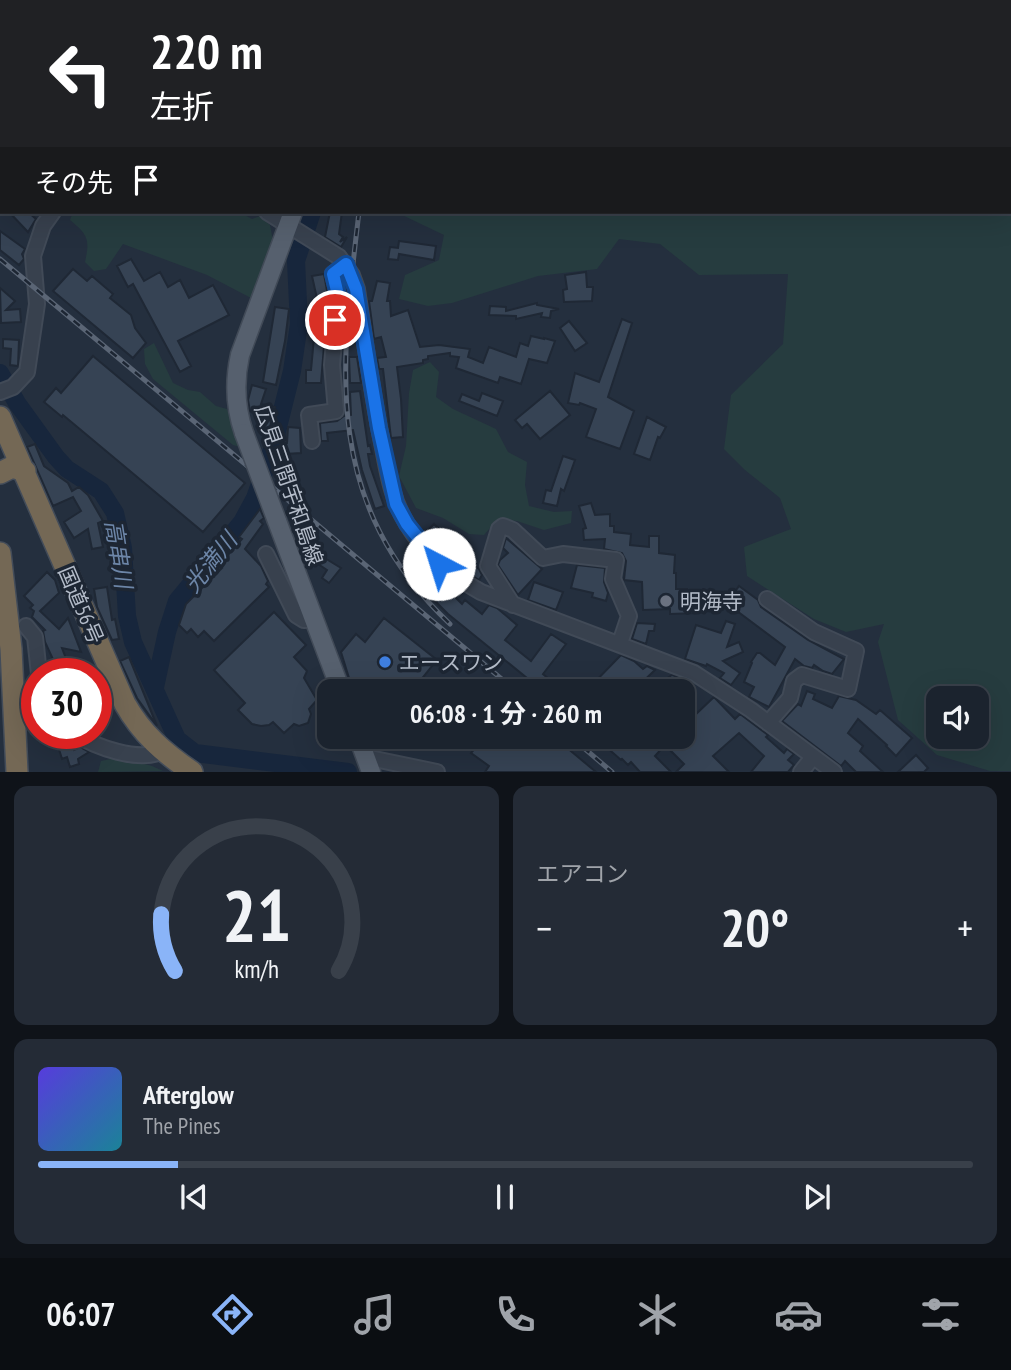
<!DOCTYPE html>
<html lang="ja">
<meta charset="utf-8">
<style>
:root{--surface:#1b232e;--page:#242b36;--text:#f1f3f6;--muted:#a0a4aa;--line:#39404a;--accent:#8ab4f8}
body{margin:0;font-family:"PT Sans Narrow","Noto Sans JP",sans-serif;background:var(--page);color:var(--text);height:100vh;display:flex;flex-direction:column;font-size:26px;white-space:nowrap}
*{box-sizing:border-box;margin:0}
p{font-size:23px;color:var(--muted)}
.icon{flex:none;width:38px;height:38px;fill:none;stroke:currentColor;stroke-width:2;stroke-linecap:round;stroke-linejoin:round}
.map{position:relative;height:772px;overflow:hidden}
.sheet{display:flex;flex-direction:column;gap:14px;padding:14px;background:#0f1319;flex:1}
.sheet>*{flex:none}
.guide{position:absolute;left:0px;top:0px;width:1012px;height:214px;box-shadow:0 7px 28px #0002,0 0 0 2px var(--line);background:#202124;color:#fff;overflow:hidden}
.tools{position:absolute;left:926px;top:686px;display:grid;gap:14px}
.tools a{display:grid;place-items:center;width:63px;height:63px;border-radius:14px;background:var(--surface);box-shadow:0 7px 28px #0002,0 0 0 2px var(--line);font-size:35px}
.speed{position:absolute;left:21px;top:658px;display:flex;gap:14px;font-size:35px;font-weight:700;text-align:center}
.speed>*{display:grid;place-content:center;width:91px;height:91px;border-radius:50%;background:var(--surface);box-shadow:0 7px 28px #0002,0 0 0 2px var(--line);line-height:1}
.speed .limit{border:10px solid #d22;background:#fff;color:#111}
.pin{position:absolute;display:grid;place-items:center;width:60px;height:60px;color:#fff;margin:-30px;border:4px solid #fff;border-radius:50%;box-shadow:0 2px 7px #0007}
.me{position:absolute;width:77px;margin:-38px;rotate:320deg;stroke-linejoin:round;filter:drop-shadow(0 0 5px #0008)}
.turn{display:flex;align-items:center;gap:24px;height:147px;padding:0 35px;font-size:32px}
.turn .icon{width:91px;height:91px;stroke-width:2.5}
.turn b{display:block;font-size:49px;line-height:60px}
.then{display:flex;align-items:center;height:66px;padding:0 35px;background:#0003;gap:14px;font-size:26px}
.big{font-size:52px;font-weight:700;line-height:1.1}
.sheet .tile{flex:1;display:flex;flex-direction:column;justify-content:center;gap:10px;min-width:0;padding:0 24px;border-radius:14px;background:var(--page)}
.sheet .dial{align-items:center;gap:0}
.dial svg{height:182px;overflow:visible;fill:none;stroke:var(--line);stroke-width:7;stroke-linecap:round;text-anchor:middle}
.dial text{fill:var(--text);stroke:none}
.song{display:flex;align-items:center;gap:21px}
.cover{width:84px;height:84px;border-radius:10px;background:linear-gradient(135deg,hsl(250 70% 55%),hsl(190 70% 35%))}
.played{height:7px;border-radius:4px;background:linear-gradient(90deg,var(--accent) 15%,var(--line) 15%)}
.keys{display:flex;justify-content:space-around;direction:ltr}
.heat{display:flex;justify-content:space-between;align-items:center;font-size:38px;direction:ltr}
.sheet .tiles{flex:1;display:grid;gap:14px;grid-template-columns:1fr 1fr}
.tile:last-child{grid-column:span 2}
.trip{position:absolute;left:317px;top:679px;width:378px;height:70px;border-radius:14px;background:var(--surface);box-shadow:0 7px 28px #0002,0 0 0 2px var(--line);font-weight:700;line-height:70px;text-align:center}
.menu{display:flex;height:112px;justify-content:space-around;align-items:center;background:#0b0e12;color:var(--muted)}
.menu .icon{width:49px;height:49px}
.menu .active{color:var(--accent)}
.menu b{font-size:32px;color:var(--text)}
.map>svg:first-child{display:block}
.green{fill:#263c3f;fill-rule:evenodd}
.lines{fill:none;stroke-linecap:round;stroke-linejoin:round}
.river{stroke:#17263c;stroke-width:18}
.building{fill:#364354;stroke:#1f2835;stroke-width:2}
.minor-casing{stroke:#414a57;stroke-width:18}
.major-casing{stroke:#414a57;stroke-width:21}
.highway-casing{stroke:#434c59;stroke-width:24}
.minor{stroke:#38414e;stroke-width:14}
.major{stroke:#56606e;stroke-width:18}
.highway{stroke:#746855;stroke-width:21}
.rail-casing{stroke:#5a6575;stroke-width:5}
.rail{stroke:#1d2633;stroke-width:2.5;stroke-dasharray:8;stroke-linecap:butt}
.major-bridge-casing{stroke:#414a57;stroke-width:21;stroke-linecap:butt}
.major-bridge{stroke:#56606e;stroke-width:18}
.route-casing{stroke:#114b97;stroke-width:18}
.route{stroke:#1a73e8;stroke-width:12}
.worship-dot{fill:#6b7280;stroke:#1d2633;stroke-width:2.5}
.shop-dot{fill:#3f7fe0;stroke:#1d2633;stroke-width:2.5}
.labels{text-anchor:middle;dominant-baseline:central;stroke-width:7;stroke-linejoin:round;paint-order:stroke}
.street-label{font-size:21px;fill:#b4bcc9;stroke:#1d2633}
.poi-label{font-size:21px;fill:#b4bcc9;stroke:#1d2633;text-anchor:start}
.water-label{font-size:23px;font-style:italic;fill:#6d86a8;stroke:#1d2633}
</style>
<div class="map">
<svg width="1011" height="772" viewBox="0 0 1011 772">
<rect width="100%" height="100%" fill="#242f3e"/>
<path class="green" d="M402 0H1011V771H990L937 755 898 720 878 642 884 624 846 632 814 619 747 576 744 547 791 529 780 498 745 470 724 449 731 395 783 344 788 274 699 275 660 244 619 239 597 269 538 276 452 303 428 306 399 299 405 275 439 260 444 235 400 214V212H1010V2H401ZM976 698V737H938V698Z
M73 212H239L252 219 260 216 270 225 274 246 251 298 207 275 123 244 106 269 94 271 85 262C90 239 88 235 70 220Z
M154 343 173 383 188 390 200 392 216 406 227 409 240 447 233 445 153 379 145 364 144 349Z
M430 362 439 372 436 397 453 409 496 429 508 452 527 462 525 485 529 506 554 512 572 511 571 523 544 530 517 521 497 520 484 535 469 534 443 518 416 508 399 476 406 446 409 393 413 370Z
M120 757 152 766 163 771 98 772 101 761Z"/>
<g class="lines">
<path class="river" d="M365 2 366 0
M0 373 17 403 56 457 67 469 101 491 115 513 123 548 127 616 133 642 177 739 195 753 348 772
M155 687 167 632 177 601 242 522 255 498 273 447 292 371 299 324 296 261 312 212"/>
</g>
<path class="building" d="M9 212H28L36 219 28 232Z
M330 212H342L339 234 343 237 340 242 347 237 341 247 325 237Z
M0 231 25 249 22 254 24 259 19 265 0 250Z
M399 241 436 246 434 260 399 254 398 260 388 259 390 247 398 248Z
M131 259 144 281 160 272 168 287 180 280 189 298 213 285 229 315 178 341 191 366 180 372 133 284 128 287 117 266Z
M73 269 87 281 92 276 113 294 110 298 131 315 135 328 146 343 133 358 53 291Z
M586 272 587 287H593L592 301 564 302 563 290 567 289 565 275Z
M324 274 328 296 321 383H306V370H311L314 338H316L313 304 318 303 312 276Z
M377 281 390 283 387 301H390L391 316 408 310 420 347 439 345 470 349 468 357 483 363 489 347 516 357 520 343 528 346 531 336 544 339V338L555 341 547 363 529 359 521 384 500 377 498 383 456 368 459 357 450 356V353L428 356V359L423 360V363L397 367 401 399 403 437 391 438 383 369H379L377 358 386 357 381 337 374 339 369 301H372Z
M0 288 15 301 6 310 20 309 21 322 1 323Z
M537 303V305L559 309 551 311 550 318 541 317 542 313 516 319V316L489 315 490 306 506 307V311Z
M275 307 289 309 285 341 276 385 263 382Z
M622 319 632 323 608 397 634 411 620 449 586 437 596 409 580 403 579 405 568 403 575 373 599 382Z
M569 321 587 343 575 351 560 328Z
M3 339 19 340 18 366 10 365 11 349 3 348Z
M93 356 245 483 203 532 63 415 62 417 44 402 56 388 61 393Z
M349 357H357L361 383H350Z
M252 385 266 389 261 404 275 407 269 431 259 428 263 414 250 411 248 400Z
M360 391 368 446 370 445 372 454H368L370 466 384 506 375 509 362 470 353 430 327 433 328 441H321L320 423 337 421 344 416 351 415 350 392Z
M550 391 570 415 540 439 527 424 522 428 515 420Z
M482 393 503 401 497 416 459 401 462 394 479 401Z
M647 417 666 427 660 438 658 437 650 460 634 454Z
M288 427 300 428 301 453 285 454 284 444 287 443Z
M35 444 44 466 68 483 72 491 79 487 88 495 103 521 98 523 103 547 92 549 88 529 74 538 64 522 81 511 73 497 53 506 27 447Z
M563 456 575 460 564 491 561 489 557 506 543 503 546 490 551 491Z
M591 503 595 515 610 514V526H614V532L631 534 630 545 649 547V536H659V553L675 555 674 573H676V589H687L688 603 699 604V613L670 614V609L643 610 642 582 624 580 626 561 622 553 604 549 605 539 584 540 583 529 586 528 579 506Z
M260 509 264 518 260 521 263 524 245 549 261 566 268 581 266 584 269 587 214 641 204 631 198 637 191 629 187 633 179 625 186 604 222 568 219 565 242 539 239 537Z
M434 524 444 534 446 531 474 557 468 562 479 569 482 575 479 580 465 571 466 569 457 559 453 562 434 544 425 533Z
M506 538 542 569 518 595 498 565 500 560 508 553 503 548Z
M323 557 341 568 329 583 322 578 327 570 318 564Z
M577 565 605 568 604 582 608 593 606 601 592 597 593 593 571 588Z
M47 572 55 580 59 593 40 611 59 629 68 618 81 652 62 648 72 674H54L57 668 45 642 43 631 45 630 32 617 34 611 30 608 33 605 24 596Z
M429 581 440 594 446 588 462 604 465 600 482 614 489 605 497 608 517 625 505 640 531 661 551 634 566 644 543 674 563 691H543L448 614 422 588Z
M534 582 563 592 556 610 528 600Z
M739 586 758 600 761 607 808 640 844 659 832 674 823 671 814 665 812 668 804 666 795 659 769 707 749 697 754 687 744 682 752 663 751 662 757 653H760L775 665 785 647 737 611 742 604 732 596Z
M107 587 112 620 115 619 119 639 112 640 97 607 94 589Z
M274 612 306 645 294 657 307 671 304 678 317 700 309 709 311 714 308 723 299 726 294 724 284 733 273 722 269 725 261 726 252 724 238 710 245 703 214 670Z
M384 618 437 660 412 691H366L349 678 341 652 356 634 365 642Z
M726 621 735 624 727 647 739 642 743 652 723 661 740 673 731 685 720 678 724 673 707 664 706 666 685 659 696 625 721 633Z
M637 623 655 624 654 631H649L646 644 632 639Z
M621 655 634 661 643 669 647 666 655 670 633 691H586Z
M129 657 157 726 137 698 120 661Z
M672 675 678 677 682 683V679L694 692 682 702V691H648Z
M807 691 815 694 813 699 832 708 839 696 856 700 876 714 880 710 912 738 896 756 886 746 887 745 858 719 848 733 863 746 860 751 883 772H856L845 761 841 766 782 721 798 704 801 706Z
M714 697 735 719 740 714 768 735 766 737 784 753 787 749 794 754 788 760 794 765 788 772H751L764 756 739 733 713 756 729 772H676L684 764 665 745 655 756 671 772H640L631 762 628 765 622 759 621 760 595 737H682V702L695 715Z
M484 737H548L566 747 596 772H485L489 766 471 753Z
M70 742 74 750 80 747 89 752 78 759 79 764 70 767 67 757 62 759 58 746Z
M916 755 928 768 924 772H898Z"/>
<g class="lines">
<defs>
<path id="minor" d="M141 2 142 0
M0 24 2 26
M267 212 339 257 352 275 357 289C365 342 372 395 383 448 388 474 392 500 407 524 425 554 450 575 481 592L694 673 751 710 834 772
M0 392 13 387 27 372 37 304 33 256 43 226 53 212
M312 441 309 415 336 411 332 365 338 295 333 274 346 264
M266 554 296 615 304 620 314 619
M767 599 814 632 856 651 848 689 802 675 794 681 790 698 768 723
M513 605 488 566 499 529 503 526 513 530 543 558 563 554 616 560 613 579 629 616 620 643
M26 626 35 637 39 674
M74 733C95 747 139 763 163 751
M365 757 437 772
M801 772 813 757"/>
<path id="major" d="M227 0 228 2
M244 433C235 407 234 382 240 355L293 212
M277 521 341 691
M358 737 371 772"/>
<path id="highway" d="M0 417 125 704C142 734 164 753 192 772
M0 473 12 467 25 471
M0 553 11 649 17 772"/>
</defs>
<use href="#minor" class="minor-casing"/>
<use href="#major" class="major-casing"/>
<use href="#highway" class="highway-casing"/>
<use href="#minor" class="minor"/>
<use href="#major" class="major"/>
<use href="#highway" class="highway"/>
<defs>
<path id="rail" d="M392 2V0
M359 212C340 371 322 502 450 624
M0 259 516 691
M571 737 612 772"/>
</defs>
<use href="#rail" class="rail-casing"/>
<use href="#rail" class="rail"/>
<defs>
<path id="major-bridge" d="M244 433 277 521"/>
</defs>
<use href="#major-bridge" class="major-bridge-casing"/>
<use href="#major-bridge" class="major-bridge"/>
</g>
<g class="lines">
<defs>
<path id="route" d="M335 320 338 295 333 274 346 264 356 289 379 428 396 504 407 524 439 564"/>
</defs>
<use href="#route" class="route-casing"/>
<use href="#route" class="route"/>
</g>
<circle class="worship-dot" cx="666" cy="601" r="7"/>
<circle class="shop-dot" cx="385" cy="662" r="7"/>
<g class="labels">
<g class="street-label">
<text transform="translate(289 485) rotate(71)">広見三間宇和島線</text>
<text transform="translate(81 605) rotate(67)">国道56号</text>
</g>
<g class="poi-label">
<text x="680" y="601">明海寺</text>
<text x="399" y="662">エースワン</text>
</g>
<g class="water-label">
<text transform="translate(119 554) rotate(81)">高串川</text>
<text transform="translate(210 562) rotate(-51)">光満川</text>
</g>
</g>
</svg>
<div class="tools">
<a><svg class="icon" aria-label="sound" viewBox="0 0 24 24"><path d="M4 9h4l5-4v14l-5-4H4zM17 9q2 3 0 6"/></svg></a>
</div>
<div class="speed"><div class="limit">30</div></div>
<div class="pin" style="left:335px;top:320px;background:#d93025"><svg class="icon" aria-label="arrive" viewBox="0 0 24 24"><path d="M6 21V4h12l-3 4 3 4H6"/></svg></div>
<svg class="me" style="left:439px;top:564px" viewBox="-20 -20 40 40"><circle r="19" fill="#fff"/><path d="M0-13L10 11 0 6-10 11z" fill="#1a73e8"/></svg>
<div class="trip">06:08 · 1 分 · 260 m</div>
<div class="guide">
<div class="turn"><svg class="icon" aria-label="left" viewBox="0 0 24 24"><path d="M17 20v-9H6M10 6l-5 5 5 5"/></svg><div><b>220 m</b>左折</div></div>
<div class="then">その先<svg class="icon" aria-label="arrive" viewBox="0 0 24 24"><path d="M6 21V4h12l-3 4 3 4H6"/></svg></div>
</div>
</div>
<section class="sheet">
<div class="tiles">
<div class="tile dial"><svg viewBox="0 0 100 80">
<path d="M14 69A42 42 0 1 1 86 69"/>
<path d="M14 69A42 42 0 0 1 8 44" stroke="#8ab4f8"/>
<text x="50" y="56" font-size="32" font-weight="700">21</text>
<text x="50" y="72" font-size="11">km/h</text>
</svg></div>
<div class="tile"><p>エアコン</p>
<div class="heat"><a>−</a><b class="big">20°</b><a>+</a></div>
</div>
<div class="tile">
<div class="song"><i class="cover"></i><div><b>Afterglow</b><p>The Pines</p></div></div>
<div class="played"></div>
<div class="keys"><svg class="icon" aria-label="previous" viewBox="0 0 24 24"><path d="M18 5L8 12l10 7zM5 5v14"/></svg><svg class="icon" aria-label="pause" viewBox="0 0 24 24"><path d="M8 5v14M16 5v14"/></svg><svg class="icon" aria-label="next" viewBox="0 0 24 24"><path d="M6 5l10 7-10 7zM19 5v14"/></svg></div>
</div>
</div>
</section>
<nav class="menu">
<b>06:07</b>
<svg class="icon active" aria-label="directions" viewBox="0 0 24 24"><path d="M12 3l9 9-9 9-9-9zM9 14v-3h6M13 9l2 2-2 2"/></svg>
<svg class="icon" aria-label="music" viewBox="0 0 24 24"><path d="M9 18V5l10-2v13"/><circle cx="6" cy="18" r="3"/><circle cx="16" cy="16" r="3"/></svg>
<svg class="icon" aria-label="phone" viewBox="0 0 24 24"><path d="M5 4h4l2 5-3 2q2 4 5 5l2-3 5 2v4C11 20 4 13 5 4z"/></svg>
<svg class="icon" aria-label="climate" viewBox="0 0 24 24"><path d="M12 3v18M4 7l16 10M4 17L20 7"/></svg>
<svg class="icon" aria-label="car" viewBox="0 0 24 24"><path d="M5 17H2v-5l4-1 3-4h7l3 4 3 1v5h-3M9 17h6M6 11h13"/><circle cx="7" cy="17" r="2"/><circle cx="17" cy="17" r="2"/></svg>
<svg class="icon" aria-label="filters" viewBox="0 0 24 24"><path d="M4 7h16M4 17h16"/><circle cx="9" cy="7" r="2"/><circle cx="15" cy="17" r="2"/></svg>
</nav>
